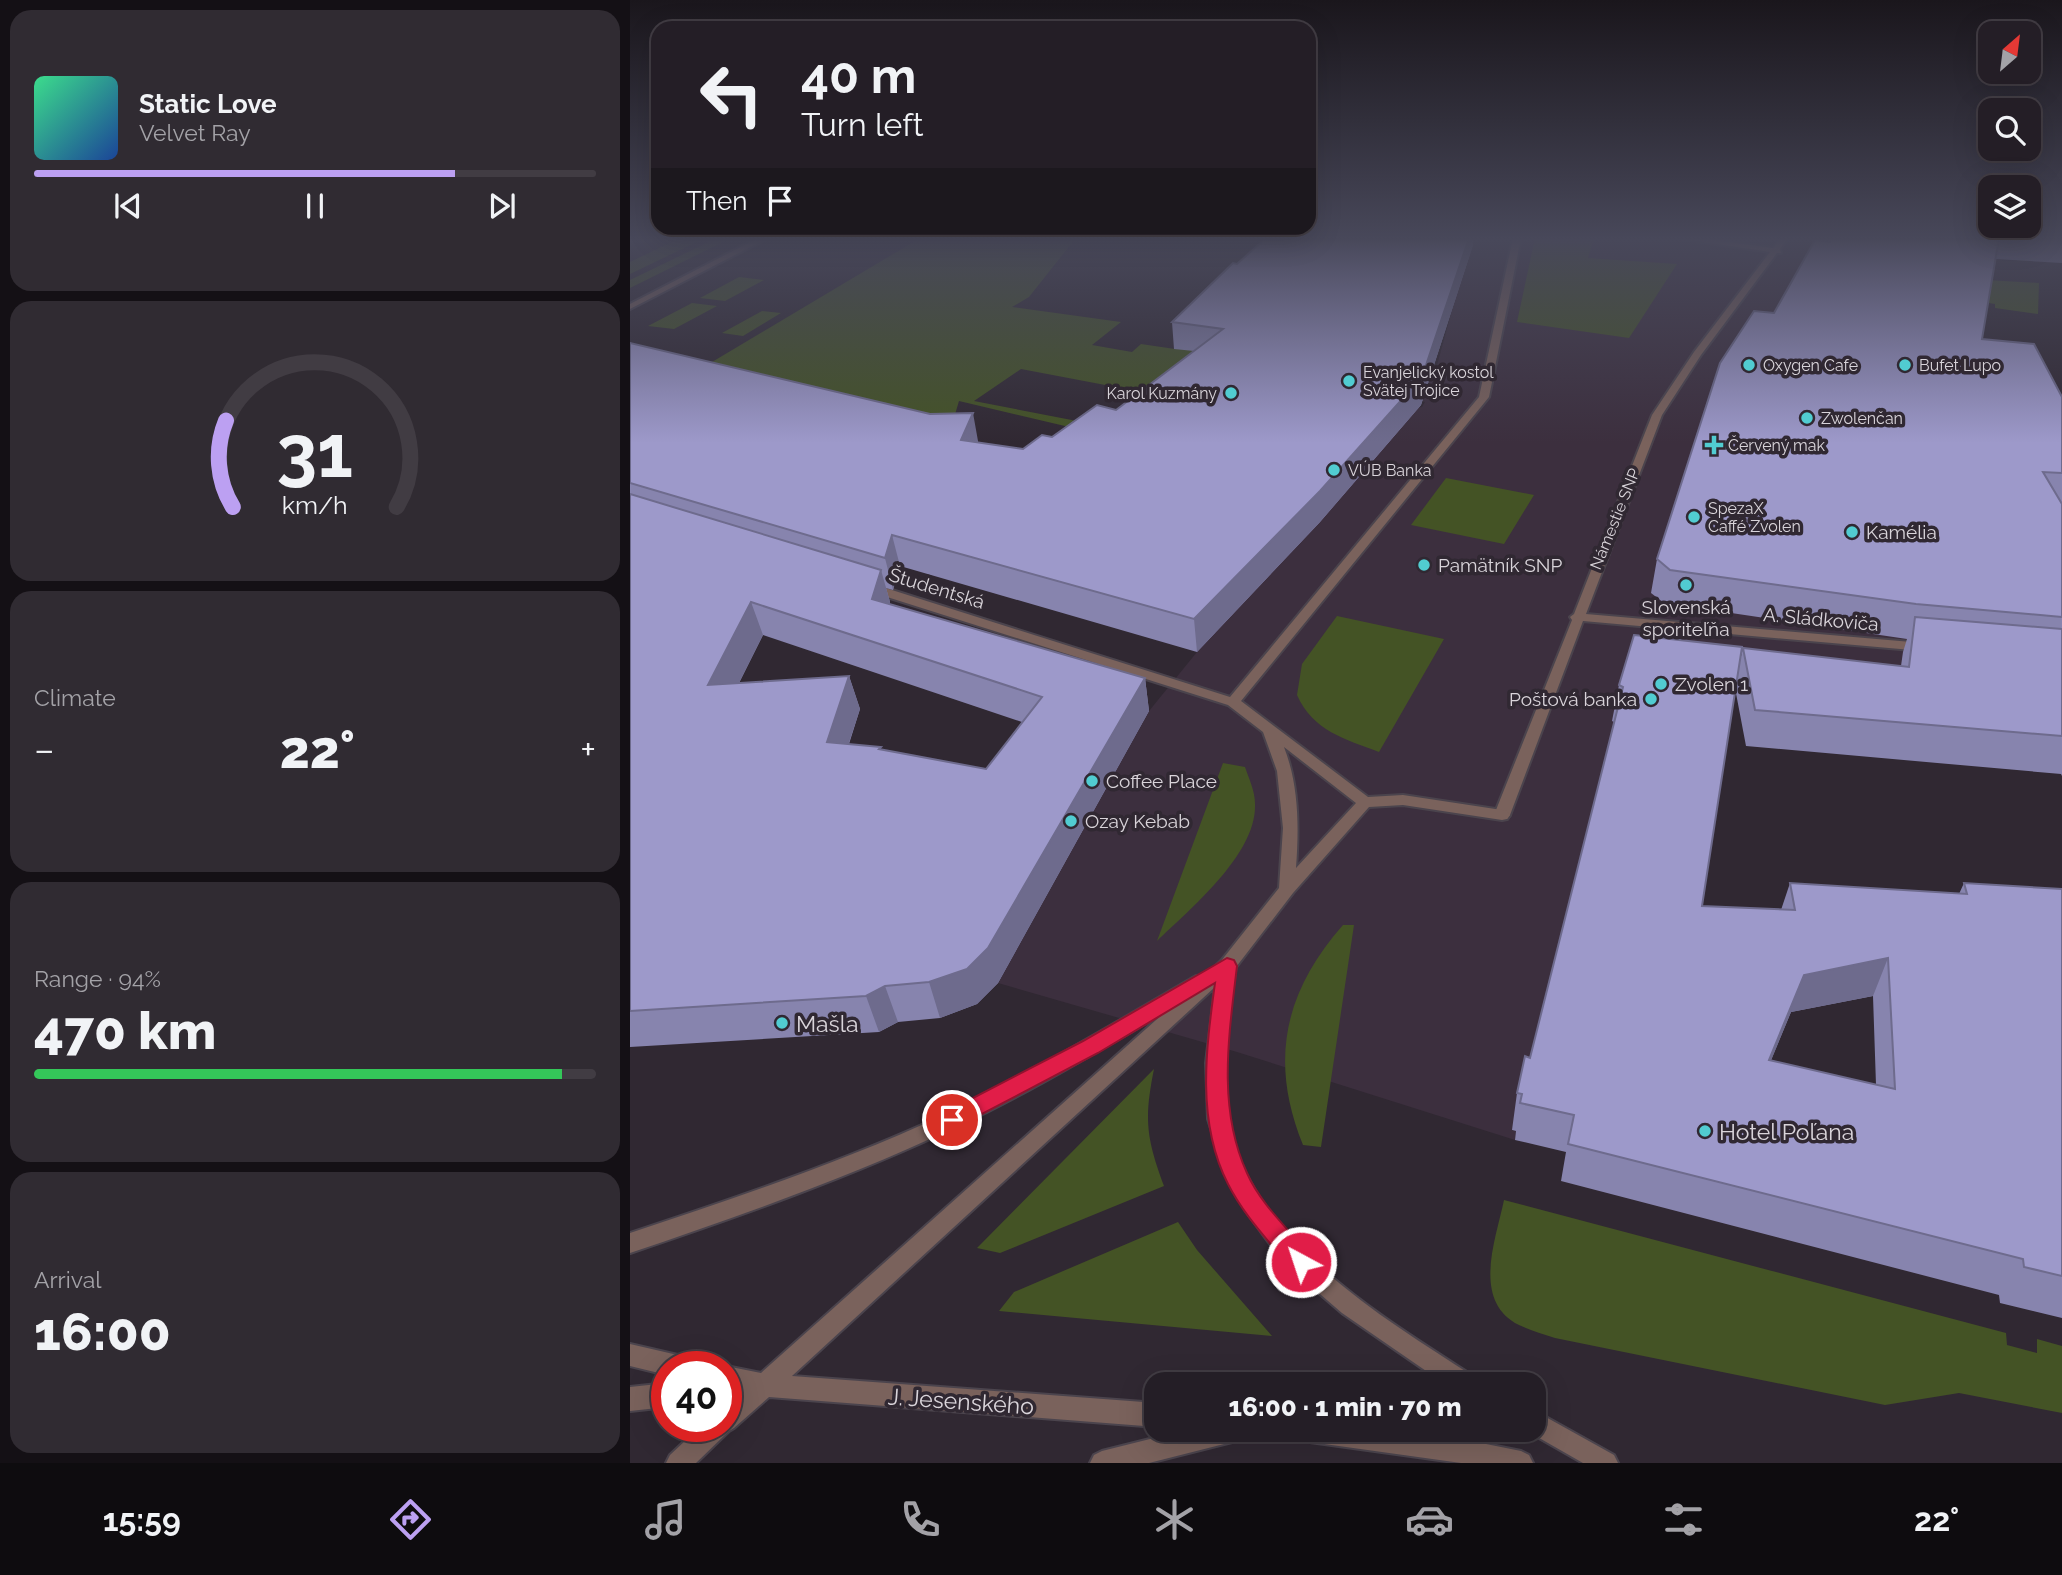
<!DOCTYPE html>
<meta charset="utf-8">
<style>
:root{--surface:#241e26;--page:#302b32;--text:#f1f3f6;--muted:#a3a2a7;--line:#413c43;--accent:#bca0f2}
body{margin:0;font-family:Raleway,sans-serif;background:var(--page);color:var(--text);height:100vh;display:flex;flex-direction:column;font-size:26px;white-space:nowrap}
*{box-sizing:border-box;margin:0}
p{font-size:23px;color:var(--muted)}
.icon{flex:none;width:38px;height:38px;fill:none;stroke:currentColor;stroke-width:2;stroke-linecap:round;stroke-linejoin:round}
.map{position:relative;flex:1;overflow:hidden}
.sheet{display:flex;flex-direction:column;gap:10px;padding:10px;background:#141015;width:630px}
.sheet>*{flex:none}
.top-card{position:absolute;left:21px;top:21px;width:665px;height:214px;border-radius:21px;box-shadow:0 7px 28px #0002,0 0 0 2px var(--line);background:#241e26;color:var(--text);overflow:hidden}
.needle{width:46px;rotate:28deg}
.tools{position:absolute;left:1348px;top:21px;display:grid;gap:14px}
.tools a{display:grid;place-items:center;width:63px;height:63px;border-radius:14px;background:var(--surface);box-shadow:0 7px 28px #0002,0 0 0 2px var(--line);font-size:35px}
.speed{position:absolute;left:21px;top:1351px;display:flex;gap:14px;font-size:35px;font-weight:700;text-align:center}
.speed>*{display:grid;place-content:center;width:91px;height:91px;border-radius:50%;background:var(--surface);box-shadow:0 7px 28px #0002,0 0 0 2px var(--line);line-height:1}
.speed .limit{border:10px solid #d22;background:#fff;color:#111}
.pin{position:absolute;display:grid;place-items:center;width:60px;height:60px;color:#fff;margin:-30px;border:4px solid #fff;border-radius:50%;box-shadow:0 2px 7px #0007}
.me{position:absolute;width:77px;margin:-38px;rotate:320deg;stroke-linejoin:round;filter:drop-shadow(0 0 5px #0008)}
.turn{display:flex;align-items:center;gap:24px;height:147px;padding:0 35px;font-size:32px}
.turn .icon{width:91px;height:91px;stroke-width:2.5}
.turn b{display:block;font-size:49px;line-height:60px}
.then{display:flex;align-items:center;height:66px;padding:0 35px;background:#0003;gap:14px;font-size:26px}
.big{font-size:52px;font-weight:800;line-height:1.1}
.sheet .widget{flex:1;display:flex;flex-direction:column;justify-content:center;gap:10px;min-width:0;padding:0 24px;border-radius:21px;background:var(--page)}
.sheet .dial{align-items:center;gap:0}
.dial svg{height:182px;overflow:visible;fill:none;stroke:var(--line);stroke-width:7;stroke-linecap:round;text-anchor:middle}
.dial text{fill:var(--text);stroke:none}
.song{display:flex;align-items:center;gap:21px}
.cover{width:84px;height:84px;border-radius:10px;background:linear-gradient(135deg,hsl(150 70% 55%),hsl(220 70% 35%))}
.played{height:7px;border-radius:4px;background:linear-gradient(90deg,var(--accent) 75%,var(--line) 75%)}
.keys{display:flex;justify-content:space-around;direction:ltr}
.heat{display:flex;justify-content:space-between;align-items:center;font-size:38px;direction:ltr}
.charge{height:10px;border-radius:5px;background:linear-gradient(90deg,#34c759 94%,var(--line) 0)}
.trip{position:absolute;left:514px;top:1372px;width:402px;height:70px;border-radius:21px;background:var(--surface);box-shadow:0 7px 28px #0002,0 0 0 2px var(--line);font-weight:800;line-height:70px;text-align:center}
.tabs{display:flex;height:112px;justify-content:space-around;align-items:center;background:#0e0c0f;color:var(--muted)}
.tabs .icon{width:49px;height:49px}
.tabs .on{color:var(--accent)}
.tabs b{font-size:32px;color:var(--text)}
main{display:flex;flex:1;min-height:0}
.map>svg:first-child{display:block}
.built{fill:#3c2f3e}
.green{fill:#445325}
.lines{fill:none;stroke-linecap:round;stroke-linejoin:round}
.pedestrian-casing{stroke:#4b444d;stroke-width:4}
.minor-casing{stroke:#4b444d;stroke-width:4}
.tertiary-casing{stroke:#4b444d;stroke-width:4}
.pedestrian{fill:#7a625c;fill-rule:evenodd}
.minor{fill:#7a625c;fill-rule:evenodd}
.tertiary{fill:#7a625c;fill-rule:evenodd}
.wall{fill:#8784ae;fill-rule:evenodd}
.shaded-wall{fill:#6e6b8d}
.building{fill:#9d99ca;stroke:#6e6b8d;stroke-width:2;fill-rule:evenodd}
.route{fill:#e11d48;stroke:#92132f;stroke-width:2}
.poi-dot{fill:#51ccd1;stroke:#302832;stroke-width:2.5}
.labels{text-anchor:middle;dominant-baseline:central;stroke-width:7;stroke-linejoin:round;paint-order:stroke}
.far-poi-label{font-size:16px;fill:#d9d4da;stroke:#302832;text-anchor:start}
.far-street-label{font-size:16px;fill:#d9d4da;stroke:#302832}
.poi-label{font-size:19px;fill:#d9d4da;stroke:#302832;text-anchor:start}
.street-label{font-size:19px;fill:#d9d4da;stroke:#302832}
.near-poi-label{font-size:23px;fill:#d9d4da;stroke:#302832;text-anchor:start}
.near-street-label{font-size:23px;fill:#d9d4da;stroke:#302832}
</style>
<main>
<section class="sheet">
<div class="widget">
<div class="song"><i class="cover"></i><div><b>Static Love</b><p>Velvet Ray</p></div></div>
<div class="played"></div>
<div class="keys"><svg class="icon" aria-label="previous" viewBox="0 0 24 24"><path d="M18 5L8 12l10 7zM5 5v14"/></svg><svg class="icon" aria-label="pause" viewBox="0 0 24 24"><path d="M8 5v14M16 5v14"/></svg><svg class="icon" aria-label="next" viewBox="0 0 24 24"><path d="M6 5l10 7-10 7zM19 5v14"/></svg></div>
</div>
<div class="widget dial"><svg viewBox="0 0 100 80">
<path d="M14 69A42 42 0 1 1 86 69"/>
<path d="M14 69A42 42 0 0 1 11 31" stroke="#bca0f2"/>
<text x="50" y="56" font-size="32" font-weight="700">31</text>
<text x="50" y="72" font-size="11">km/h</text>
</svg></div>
<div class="widget"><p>Climate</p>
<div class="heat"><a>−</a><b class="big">22°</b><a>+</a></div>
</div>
<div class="widget"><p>Range · 94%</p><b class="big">470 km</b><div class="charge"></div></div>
<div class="widget"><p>Arrival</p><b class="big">16:00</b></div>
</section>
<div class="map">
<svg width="1432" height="1463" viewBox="0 0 1432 1463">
<rect width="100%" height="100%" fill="#302832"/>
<path class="built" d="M842 238H1210L1432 649V710L1065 678 983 721 987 722 882 1131H886L885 1140 607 1052 368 983 519 711 567 652 785 408 792 407 795 402 791 401 793 397 802 398 795 394 797 389 805 390 808 386 800 385 798 381 804 376Z"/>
<path class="green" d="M50 238H75L0 274V262Z
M87 238H101L0 288V280Z
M290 238H460L445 239 399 297 382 307 491 322 462 345 502 352 511 344 545 349 666 347 512 392 391 369 344 401 478 427 469 434 329 401 321 428 77 365Z
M905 238H964L958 258 1047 264 999 338 887 322Z
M109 277 134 280 95 301 70 298Z
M1356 280 1409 283 1408 314 1365 308V304L1352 302Z
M62 303 87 306 44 329 18 326Z
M132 311 151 313 113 336 92 333Z
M816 478 904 495 874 544 781 525Z
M707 616 814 639 749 752C715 739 683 731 667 695L672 664Z
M593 763 615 767C619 779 625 791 625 804 627 854 560 909 527 941Z
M713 925H724L691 1147 673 1145C639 1061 654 992 713 925Z
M524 1069C514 1119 516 1137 534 1186L370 1253 347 1248Z
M874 1200 1376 1333 1377 1345 1407 1353V1339L1432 1346V1413L1329 1393 1255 1405 925 1338C913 1334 900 1330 889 1325 841 1301 866 1239 874 1200Z
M548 1222 567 1250 642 1336 369 1311 384 1292Z"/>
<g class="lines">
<defs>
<path id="pedestrian" d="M1046 238H1069L1143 248 1151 238H1158L1150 249 1151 253H1147L1071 355 1032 415 956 614 1293 643 1299 647 1293 651 953 621 880 815 877 819H867L864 815 942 620 940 617 944 614 1022 415 1064 352 1140 252Z"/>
<path id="minor" d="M128 238H138L0 309V304Z
M883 238H891L859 397 611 701 738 797 773 795 872 810 877 811 880 815 877 819 872 820 773 805 739 807 663 893 603 971 597 973 591 971 588 966 591 961 649 888 653 828 647 771 633 732 598 705 235 590 233 587 235 584H243L600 697 849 397ZM654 747 726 803 666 868C669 827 669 786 654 747Z"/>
<path id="tertiary" d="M597 959 603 961 606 966C599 1015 590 1066 597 1115 615 1236 750 1316 843 1376L846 1384H815L712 1313 676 1282 643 1248 616 1211 592 1164 578 1119 576 1063 585 987 162 1376 527 1403V1427L139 1397 104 1428 99 1431 66 1463H36L40 1455 71 1426H96V1404L101 1400H96V1367H93L96 1366 131 1373 535 1012C466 1052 398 1093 326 1127 220 1177 110 1216 0 1253V1233C106 1198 212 1162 314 1115 401 1074 483 1024 566 976L575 975 591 961Z
M0 1344 52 1356 60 1359 63 1367H37V1375L0 1366Z
M37 1383V1407L0 1411V1387Z
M905 1411 984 1455 988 1463H953L897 1431 905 1430Z
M556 1430H614L610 1438 602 1442 519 1463H460L464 1455 472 1451Z
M668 1430H766L821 1437 891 1451 899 1455 903 1463H831L680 1442 672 1438Z"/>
</defs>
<use href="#pedestrian" class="pedestrian-casing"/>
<use href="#minor" class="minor-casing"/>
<use href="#tertiary" class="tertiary-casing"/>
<use href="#pedestrian" class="pedestrian"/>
<use href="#minor" class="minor"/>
<use href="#tertiary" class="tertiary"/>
</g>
<path class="wall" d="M636 238H843V245L791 405 690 522 567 652 270 566 263 590 256 588 260 602 259 604 515 678 519 711 368 983 347 1004 310 1018 268 1022 249 1032 0 1047V343L348 441V443L393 449 486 410 564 351 544 349 542 322ZM133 635 392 722 356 769 219 744 230 709 219 676 109 683Z
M1201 238H1432V263L1366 259 1352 339 1432 397V776L1431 774 1116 746 1105 688 1072 906 1151 910 1160 883 1329 894 1334 883 1432 889V1318L1370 1303 1369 1295 931 1181 936 1152 885 1140 886 1131 882 1130 887 1093 900 1058 984 722 982 721 989 685 1109 665 1113 648 1271 666 1273 652 1277 639 1034 603 1021 593 1027 559 1144 313ZM1243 996 1246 1085 1141 1060 1161 1012Z"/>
<path class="shaded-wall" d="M839 238H843V245L791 405 690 522 567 652 564 619Z
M343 413 348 441 337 470 331 440Z
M262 535 270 566 263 590 255 558Z
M251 570 260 602 251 632 242 599Z
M121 602 133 635 91 719 78 685Z
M219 676 230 709 208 776 197 742Z
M515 678 519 711 368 983 347 1004 310 1018 299 982Z
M1258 958 1243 996 1161 1012 1126 1097 1139 1060 1174 975Z
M255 986 268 1022 249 1032 236 996Z"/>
<path class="building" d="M636 238H839L792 377 690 491 564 619 262 535 255 558 0 483V343L300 414 343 413 331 440 393 449 412 435 422 437 467 405 486 410 593 329 542 322 603 263 607 264Z
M1201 238H1369L1352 339 1404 344 1432 397V473L1413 472 1432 504V617L1286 604 1040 570 1027 559 1090 363 1124 311 1144 313 1185 240 1200 242Z
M0 494 251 570 242 599 515 678 358 948 337 969 299 982 255 986 236 996 0 1011ZM121 602 412 697 356 769 249 749 251 747 197 742 219 676 78 685Z
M1285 617 1432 629V736L1125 710 1113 648 1279 667Z
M1004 635 1112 647 1072 906 1165 910 1160 883 1337 894 1334 883 1432 889V1276L1394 1267 1393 1259 938 1144 944 1115 890 1103 892 1094 887 1093 895 1056 900 1058 993 687 989 685ZM1258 958 1265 1089 1139 1060 1174 975Z"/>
<linearGradient id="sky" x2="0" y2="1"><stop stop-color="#1a161c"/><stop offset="0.54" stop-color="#48485a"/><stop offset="1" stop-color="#48485a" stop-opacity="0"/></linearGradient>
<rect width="1432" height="443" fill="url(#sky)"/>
<path class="route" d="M597 958 604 960 607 966C599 1035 587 1108 617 1173 630 1203 658 1229 679 1254L683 1262 679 1270 671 1273 662 1270C640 1242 614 1216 598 1184 566 1122 576 1049 585 983L468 1053 329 1126 322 1129 314 1126 311 1120 314 1113 453 1041Z"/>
<g class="poi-dot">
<circle cx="1119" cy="365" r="7"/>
<circle cx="1275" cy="365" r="7"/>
<circle cx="719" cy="381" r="7"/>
<circle cx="601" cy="393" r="7"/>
<circle cx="1177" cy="418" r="7"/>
<path d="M1080.5 434.5h7v7h7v7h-7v7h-7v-7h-7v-7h7z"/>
<circle cx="704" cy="470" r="7"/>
<circle cx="1064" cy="517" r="7"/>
<circle cx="1222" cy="532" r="7"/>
<circle cx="794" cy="565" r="7"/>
<circle cx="1056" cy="585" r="7"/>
<circle cx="1031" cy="684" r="7"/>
<circle cx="1021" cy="699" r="7"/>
<circle cx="462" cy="781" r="7"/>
<circle cx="441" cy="821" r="7"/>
<circle cx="152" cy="1023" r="7"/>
<circle cx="1075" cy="1131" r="7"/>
</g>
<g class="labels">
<g class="far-poi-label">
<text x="1133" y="365">Oxygen Cafe</text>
<text x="1289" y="365">Bufet Lupo</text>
<text x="733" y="372">Evanjelický kostol<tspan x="733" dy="18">Svätej Trojice</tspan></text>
<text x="587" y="393" text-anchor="end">Karol Kuzmány</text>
<text x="1191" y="418">Zwolenčan</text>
<text x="1098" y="445">Červený mak</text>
<text x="718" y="470">VÚB Banka</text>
<text x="1078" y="508">SpezaX<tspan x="1078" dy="18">Caffé Zvolen</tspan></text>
</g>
<g class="far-street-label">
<text transform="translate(985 519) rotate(-68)">Námestie SNP</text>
</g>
<g class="poi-label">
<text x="1236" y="532">Kamélia</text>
<text x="808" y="565">Pamätník SNP</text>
<text x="1056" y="607" text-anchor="middle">Slovenská<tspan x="1056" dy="22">sporiteľňa</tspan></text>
<text x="1045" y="684">Zvolen 1</text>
<text x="1007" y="699" text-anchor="end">Poštová banka</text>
<text x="476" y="781">Coffee Place</text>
<text x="455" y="821">Ozay Kebab</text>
</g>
<g class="street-label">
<text transform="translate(307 588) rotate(17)">Študentská</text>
<text transform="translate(1191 619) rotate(5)">A. Sládkoviča</text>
</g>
<g class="near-poi-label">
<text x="166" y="1023">Mašla</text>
<text x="1089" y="1131">Hotel Poľana</text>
</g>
<g class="near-street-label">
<text transform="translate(331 1401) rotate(4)">J. Jesenského</text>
</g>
</g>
</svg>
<div class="tools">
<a><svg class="needle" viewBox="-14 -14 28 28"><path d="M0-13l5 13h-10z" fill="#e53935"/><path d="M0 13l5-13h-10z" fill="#a3a2a7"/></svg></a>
<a><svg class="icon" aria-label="search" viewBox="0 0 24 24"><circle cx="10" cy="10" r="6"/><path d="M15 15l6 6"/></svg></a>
<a><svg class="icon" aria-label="layers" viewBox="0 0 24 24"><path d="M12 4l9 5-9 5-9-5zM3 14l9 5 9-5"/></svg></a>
</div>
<div class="speed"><div class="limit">40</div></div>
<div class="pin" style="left:322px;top:1120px;background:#d93025"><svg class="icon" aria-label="arrive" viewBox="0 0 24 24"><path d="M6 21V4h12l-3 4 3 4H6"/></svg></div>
<svg class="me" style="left:671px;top:1262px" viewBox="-20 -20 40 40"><circle r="17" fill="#e11d48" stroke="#fff" stroke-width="3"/><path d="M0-11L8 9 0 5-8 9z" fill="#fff"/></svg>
<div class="trip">16:00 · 1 min · 70 m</div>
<div class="top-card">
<div class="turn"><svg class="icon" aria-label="left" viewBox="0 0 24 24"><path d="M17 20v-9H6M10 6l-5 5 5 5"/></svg><div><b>40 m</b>Turn left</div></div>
<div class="then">Then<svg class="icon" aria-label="arrive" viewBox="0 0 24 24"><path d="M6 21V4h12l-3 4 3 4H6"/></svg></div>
</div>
</div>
</main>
<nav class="tabs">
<b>15:59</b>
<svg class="icon on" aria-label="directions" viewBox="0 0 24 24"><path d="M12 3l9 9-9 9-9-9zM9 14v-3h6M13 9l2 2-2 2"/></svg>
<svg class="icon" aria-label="music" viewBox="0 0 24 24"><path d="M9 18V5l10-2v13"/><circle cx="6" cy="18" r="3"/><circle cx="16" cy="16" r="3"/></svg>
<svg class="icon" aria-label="phone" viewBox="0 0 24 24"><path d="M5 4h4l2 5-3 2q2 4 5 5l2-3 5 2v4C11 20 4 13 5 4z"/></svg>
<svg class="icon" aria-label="climate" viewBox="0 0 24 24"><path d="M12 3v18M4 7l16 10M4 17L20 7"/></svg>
<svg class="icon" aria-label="car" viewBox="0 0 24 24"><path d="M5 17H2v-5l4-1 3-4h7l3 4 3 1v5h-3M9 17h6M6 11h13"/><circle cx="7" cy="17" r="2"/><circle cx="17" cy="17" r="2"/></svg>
<svg class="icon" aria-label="filters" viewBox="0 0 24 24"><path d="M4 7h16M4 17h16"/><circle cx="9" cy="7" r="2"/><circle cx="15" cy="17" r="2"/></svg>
<b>22°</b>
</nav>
